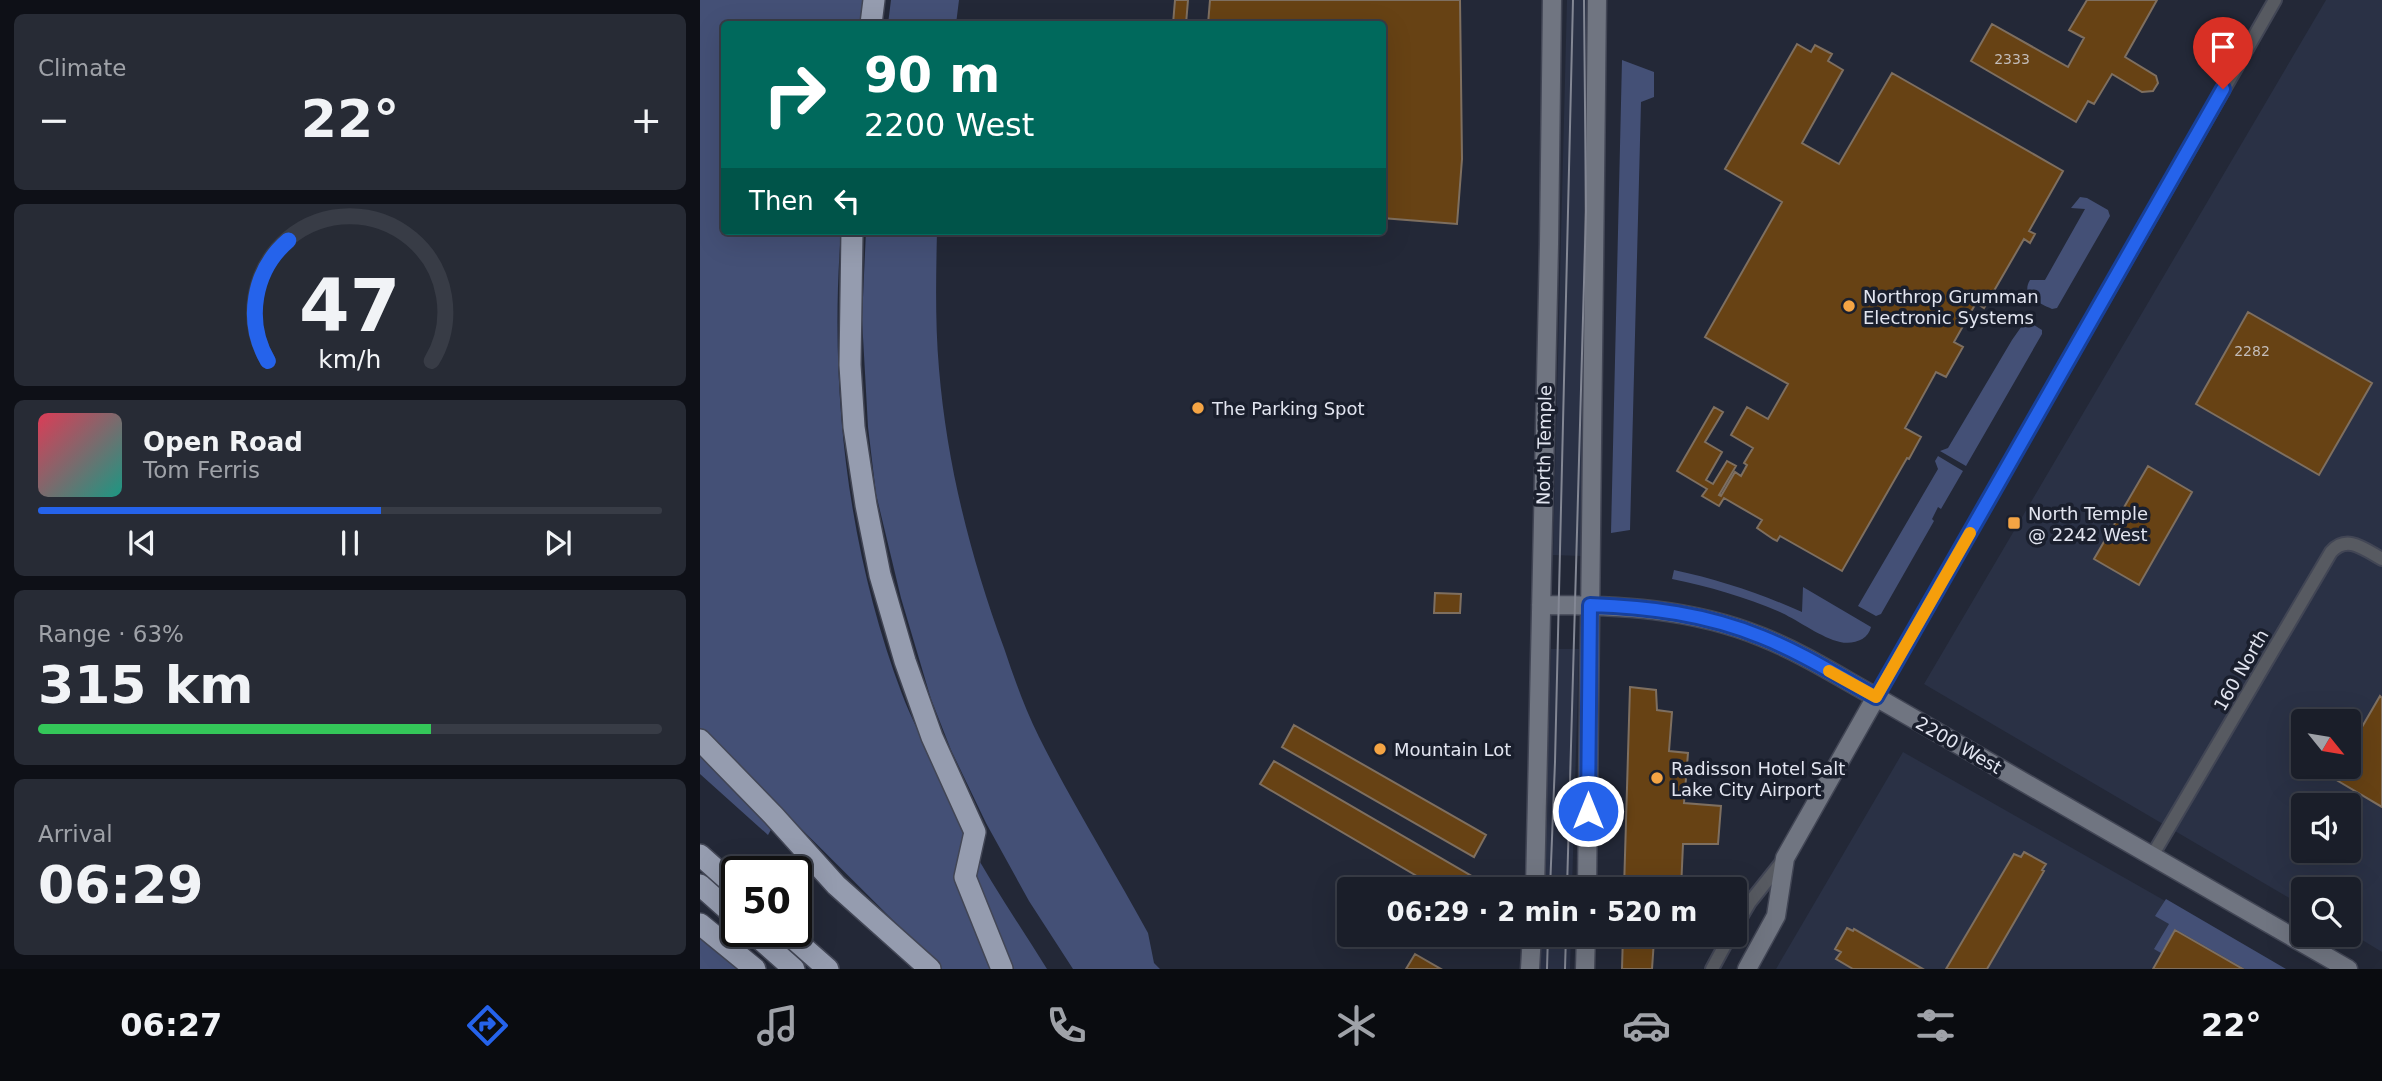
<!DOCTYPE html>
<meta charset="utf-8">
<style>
:root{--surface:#1a1e29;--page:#272b35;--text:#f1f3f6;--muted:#9fa2a8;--line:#383c46;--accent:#2563eb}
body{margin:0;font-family:"DejaVu Sans",sans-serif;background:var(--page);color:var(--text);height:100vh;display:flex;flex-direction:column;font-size:26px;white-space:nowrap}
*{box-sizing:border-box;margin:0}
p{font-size:23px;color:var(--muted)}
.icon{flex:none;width:38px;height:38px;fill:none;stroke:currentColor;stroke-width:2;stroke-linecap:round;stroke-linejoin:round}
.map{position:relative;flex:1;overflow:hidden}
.details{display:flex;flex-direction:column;gap:14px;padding:14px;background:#0e1017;width:700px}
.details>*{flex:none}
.banner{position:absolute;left:21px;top:21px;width:665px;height:214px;border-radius:7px;box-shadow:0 7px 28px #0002,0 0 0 2px var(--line);background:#00695c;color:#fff;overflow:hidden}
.needle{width:46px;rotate:120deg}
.fabs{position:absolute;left:1591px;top:709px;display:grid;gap:14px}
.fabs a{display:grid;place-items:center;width:70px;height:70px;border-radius:7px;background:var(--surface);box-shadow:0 7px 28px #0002,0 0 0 2px var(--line);font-size:35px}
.speed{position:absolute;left:21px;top:856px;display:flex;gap:14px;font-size:35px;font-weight:700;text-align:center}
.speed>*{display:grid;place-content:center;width:91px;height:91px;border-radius:50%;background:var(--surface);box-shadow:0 7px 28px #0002,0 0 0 2px var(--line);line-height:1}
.speed .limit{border:4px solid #111;border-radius:10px;background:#fff;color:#111}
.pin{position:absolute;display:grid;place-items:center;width:60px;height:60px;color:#fff;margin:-72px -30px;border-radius:50% 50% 50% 0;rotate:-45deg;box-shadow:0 0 7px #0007}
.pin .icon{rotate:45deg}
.me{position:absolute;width:77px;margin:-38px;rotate:0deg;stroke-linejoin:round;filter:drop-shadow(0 0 5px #0008)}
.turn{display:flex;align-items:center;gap:24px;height:147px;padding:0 28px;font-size:32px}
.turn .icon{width:91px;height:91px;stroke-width:2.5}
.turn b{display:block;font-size:49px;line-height:60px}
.then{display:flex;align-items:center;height:66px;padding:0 28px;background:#0003;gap:14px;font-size:26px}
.big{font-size:52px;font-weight:600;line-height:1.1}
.details .widget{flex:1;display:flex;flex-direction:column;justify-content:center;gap:10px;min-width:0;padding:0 24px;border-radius:10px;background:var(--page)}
.details .dial{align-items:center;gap:0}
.dial svg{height:182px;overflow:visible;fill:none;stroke:var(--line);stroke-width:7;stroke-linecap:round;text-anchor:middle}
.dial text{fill:var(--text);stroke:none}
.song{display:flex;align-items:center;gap:21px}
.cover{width:84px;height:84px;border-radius:10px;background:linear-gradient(135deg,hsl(350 70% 55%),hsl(170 70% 35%))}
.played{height:7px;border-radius:4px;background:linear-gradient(90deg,var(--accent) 55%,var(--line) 55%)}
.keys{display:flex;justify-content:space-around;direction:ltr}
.heat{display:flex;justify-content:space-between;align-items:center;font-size:38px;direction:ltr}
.charge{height:10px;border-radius:5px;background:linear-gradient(90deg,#34c759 63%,var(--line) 0)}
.trip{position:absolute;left:637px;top:877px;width:410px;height:70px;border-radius:7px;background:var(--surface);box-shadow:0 7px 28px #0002,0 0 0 2px var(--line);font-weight:600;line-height:70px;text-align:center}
.menu{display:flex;height:112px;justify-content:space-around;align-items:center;background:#0a0c10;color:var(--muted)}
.menu .icon{width:49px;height:49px}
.menu .selected{color:var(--accent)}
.menu b{font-size:32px;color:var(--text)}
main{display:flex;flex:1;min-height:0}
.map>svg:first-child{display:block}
.built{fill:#2a3145;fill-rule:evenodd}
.green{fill:#445076}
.building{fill:#674214;stroke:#7e6f60;stroke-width:2}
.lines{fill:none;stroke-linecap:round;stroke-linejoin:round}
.street-casing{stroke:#424655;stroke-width:16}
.secondary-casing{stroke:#424655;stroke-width:21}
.highway-casing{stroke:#424655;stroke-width:24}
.street{stroke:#575a61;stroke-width:12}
.secondary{stroke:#707581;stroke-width:18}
.highway{stroke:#959caf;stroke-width:21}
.tram{stroke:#838794;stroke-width:2}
.route-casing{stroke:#184099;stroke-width:18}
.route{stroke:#2563eb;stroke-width:12}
.slow{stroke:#f59e0b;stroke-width:12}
.poi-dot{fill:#f4a444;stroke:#1a1f2d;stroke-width:2.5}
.labels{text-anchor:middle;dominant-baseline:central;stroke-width:7;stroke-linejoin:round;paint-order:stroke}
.number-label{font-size:14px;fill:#c3bcb9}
.poi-label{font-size:18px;fill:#e2e5f0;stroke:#1a1f2d;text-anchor:start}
.street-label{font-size:18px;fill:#e2e5f0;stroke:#1a1f2d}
</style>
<main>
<section class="details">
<div class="widget"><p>Climate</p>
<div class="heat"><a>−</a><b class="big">22°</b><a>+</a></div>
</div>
<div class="widget dial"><svg viewBox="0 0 100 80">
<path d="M14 69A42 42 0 1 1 86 69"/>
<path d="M14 69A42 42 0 0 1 23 16" stroke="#2563eb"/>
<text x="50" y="56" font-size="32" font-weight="700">47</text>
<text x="50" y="72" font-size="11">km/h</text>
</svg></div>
<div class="widget">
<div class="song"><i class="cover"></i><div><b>Open Road</b><p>Tom Ferris</p></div></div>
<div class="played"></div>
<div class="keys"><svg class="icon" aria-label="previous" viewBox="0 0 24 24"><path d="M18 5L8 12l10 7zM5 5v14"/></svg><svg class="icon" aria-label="pause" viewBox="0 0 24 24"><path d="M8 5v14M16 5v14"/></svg><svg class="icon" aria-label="next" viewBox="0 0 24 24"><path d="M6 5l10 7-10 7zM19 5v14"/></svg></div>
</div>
<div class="widget"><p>Range · 63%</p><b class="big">315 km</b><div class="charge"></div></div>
<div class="widget"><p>Arrival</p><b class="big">06:29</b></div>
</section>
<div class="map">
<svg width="1682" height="969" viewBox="0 0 1682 969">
<rect width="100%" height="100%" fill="#232837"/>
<path class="built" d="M867 0H888L890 201 881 556 853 555Z
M1626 0H1682V952L1649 932 1648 889H1603V906L1224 684ZM1603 721H1648V766H1603ZM1603 805H1648V850H1603Z
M851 649H879L872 889H844Z
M1203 752 1585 969H1076Z
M842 935H871L870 969H840Z"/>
<path class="green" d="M0 0H165L162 24H24V231H141C129 386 147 548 202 694 211 718 224 742 234 766 245 790 254 816 267 839 291 883 320 926 347 969H242L0 728Z
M191 0H259L256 24H188Z
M922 60 954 72V97L941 102 930 530 911 533Z
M1380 197 1387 198 1408 210 1410 216 1357 308 1352 309C1340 303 1320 297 1330 280H1345L1385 209 1371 208Z
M166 231H237C236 277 235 323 239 369 247 465 271 559 304 648 314 678 325 709 339 737 372 803 412 867 448 933L454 963 460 969H373L329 901 286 823 251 750 231 699 201 598 176 494 168 427 162 319Z
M1326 320 1342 330V334L1266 466 1240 451 1248 448 1312 340Z
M1238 456 1263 471 1241 509 1238 507 1232 519 1234 521 1181 614 1176 616 1158 606 1238 469 1235 461Z
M974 570C1020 580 1059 593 1102 612L1103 587 1171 627C1168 640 1153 645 1140 642 1122 638 1099 621 1082 613 1046 597 1010 587 972 579Z
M0 753 73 826 68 835 0 774Z
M1466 899 1586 969H1545L1475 929 1461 953 1454 949 1469 924 1455 916Z
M0 937 39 969H0Z"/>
<path class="building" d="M475 0H488L486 24H473Z
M510 0H760L762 159 757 224 682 218V24H508Z
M1387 0H1457L1425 57 1456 76 1458 83 1453 91 1442 92 1412 74 1394 104 1388 101 1376 122 1271 61 1292 24 1368 67 1384 38 1369 30Z
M1097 44 1111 52 1115 45 1132 54 1128 61 1143 70 1102 143 1139 164 1192 73 1363 171 1329 231 1335 234 1330 243 1324 239 1284 308 1276 303 1254 342 1263 347 1246 377 1236 372 1205 428 1221 437 1209 459 1207 458 1142 571 1080 536 1077 541 1073 539 1057 528 1062 520 1024 498 1019 506 1002 496 1007 489 977 471 1014 407 1023 412 1005 442 1022 452 1006 480 1013 484 1027 461 1036 466 1019 495 1021 496 1035 472 1041 476 1047 465 1044 463 1053 448 1031 435 1047 407 1068 419 1088 384 1005 337 1082 202 1025 169Z
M1548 312 1672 383 1619 475 1496 404Z
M1448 466 1492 492 1439 585 1394 559Z
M735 593 761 594 760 613H734Z
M930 687 956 690 957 710 972 712 969 751 988 753 984 803 1021 806 1018 844H983L981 889H924Z
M1680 696 1682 698V807L1633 778 1640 766H1648V751Z
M594 725 786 835 774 857 582 747Z
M574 761 787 885 785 889H739L560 784Z
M1324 852 1346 864 1342 870 1344 871 1287 969H1246L1314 854 1321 857Z
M1147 928 1153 931 1154 929 1223 969H1153L1136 959 1141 952 1135 949Z
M1475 930 1543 969H1453Z
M923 934H978V943L954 940 952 969H922Z
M715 954 741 969H706Z"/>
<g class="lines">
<defs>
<path id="street" d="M1176 697 1575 0
M1452 856 1631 552C1647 534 1664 549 1682 559
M1034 929 1050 902 1085 858
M1012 969 1031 934"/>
<path id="secondary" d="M841 605C917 605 991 608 1062 637 1102 653 1138 676 1176 697L1648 969
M835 889 849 244 852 0
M887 889 897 0
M830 969 832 934
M885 969 886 934
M1047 969 1076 916 1085 858 1176 697"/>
<path id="highway" d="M171 24 174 0
M152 231 150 365 154 427 166 505 180 575 205 661 232 737 275 832 265 877 302 969
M0 740 73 815 136 885 230 969
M0 855 37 888
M0 885 37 918
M0 924 55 969
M51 931 94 969
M85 931 128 969"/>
</defs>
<use href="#street" class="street-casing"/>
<use href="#secondary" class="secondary-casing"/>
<use href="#highway" class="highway-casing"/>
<use href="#street" class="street"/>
<use href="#secondary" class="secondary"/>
<use href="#highway" class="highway"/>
<path class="tram" d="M850 889 855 762 873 0
M867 889 886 211 884 0
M847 969 848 934
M865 969 866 934"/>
</g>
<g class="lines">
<defs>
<path id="route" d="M888 811 890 605C949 607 1006 614 1062 637 1102 653 1138 676 1176 697L1523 89"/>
</defs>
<use href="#route" class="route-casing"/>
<use href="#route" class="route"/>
<path class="slow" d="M1129 671 1176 697 1270 533"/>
</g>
<g class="poi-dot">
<circle cx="1149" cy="306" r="7"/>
<circle cx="498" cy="408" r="7"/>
<rect x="1307" y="516" width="14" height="14" rx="3.5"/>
<circle cx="680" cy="749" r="7"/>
<circle cx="957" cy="778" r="7"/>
</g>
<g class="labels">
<g class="number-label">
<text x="1312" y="59">2333</text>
<text x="1552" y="351">2282</text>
</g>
<g class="poi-label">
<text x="1163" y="296">Northrop Grumman<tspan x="1163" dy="21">Electronic Systems</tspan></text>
<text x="512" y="408">The Parking Spot</text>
<text x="1328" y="513">North Temple<tspan x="1328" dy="21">@ 2242 West</tspan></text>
<text x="694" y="749">Mountain Lot</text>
<text x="971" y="768">Radisson Hotel Salt<tspan x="971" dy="21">Lake City Airport</tspan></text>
</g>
<g class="street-label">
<text transform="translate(844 445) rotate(-89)">North Temple</text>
<text transform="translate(1541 670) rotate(-60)">160 North</text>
<text transform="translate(1259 745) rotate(30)">2200 West</text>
</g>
</g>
</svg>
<div class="fabs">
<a><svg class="needle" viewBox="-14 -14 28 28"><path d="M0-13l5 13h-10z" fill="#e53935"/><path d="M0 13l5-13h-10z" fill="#9fa2a8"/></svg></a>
<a><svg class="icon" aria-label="sound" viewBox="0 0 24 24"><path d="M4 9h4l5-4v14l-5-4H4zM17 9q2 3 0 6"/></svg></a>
<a><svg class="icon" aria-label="search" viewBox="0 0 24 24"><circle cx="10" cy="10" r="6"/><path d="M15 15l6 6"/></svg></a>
</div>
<div class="speed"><div class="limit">50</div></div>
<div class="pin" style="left:1523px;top:89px;background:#d93025"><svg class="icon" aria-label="arrive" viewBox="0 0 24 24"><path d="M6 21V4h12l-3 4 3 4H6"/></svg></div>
<svg class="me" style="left:888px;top:811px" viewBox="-20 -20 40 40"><circle r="17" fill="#2563eb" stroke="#fff" stroke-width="3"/><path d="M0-11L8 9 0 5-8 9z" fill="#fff"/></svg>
<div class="trip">06:29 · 2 min · 520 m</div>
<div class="banner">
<div class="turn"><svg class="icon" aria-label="right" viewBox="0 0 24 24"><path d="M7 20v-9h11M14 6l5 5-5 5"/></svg><div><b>90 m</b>2200 West</div></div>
<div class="then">Then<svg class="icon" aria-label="left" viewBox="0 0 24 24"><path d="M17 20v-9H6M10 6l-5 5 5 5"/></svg></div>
</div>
</div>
</main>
<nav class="menu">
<b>06:27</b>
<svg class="icon selected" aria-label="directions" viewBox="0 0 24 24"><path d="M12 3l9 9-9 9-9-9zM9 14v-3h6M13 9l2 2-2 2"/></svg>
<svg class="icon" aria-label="music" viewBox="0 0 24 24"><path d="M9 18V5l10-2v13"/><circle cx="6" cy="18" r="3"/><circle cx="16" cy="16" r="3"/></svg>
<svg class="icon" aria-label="phone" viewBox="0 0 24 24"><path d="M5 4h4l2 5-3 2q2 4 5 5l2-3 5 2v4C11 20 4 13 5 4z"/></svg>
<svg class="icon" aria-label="climate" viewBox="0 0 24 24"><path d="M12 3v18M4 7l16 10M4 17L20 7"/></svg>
<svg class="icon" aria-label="car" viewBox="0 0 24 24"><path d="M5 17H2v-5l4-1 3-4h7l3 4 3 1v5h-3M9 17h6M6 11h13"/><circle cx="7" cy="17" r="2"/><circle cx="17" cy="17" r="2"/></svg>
<svg class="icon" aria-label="filters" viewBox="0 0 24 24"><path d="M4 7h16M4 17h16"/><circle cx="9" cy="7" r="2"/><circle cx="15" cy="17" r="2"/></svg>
<b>22°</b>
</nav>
